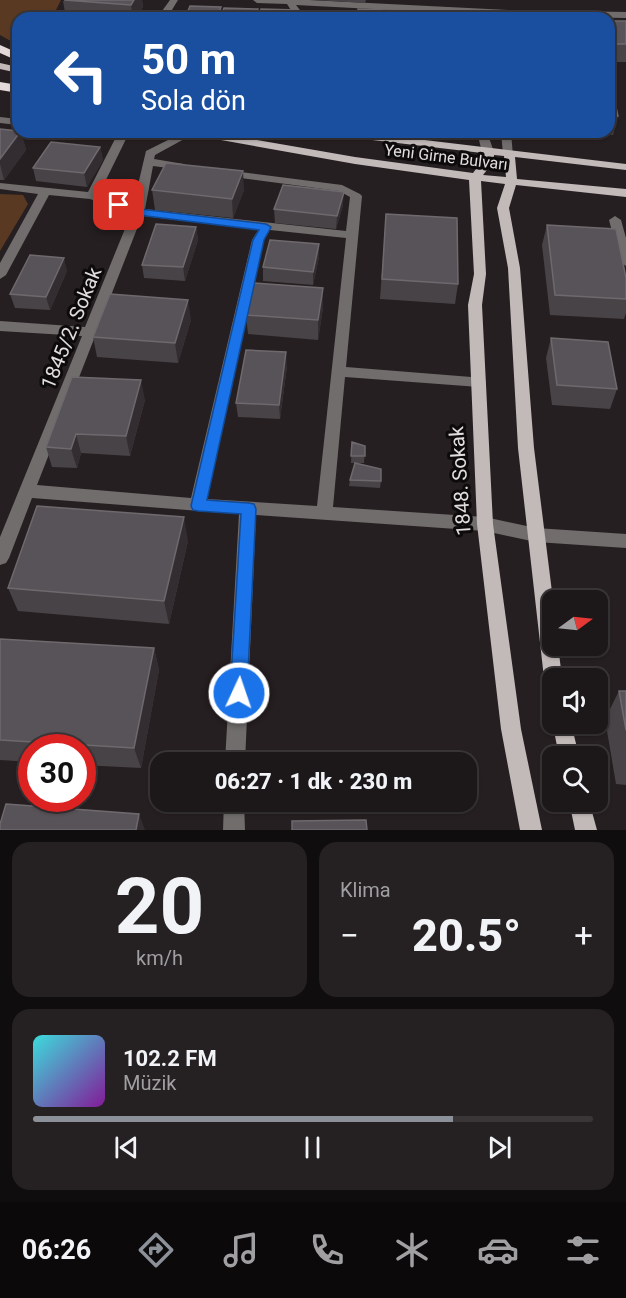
<!DOCTYPE html>
<html lang="tr">
<meta charset="utf-8">
<style>
:root{--surface:#1c1719;--page:#252022;--text:#f1f3f6;--muted:#a09fa2;--line:#3a3638;--accent:#8c9099}
body{margin:0;font-family:Roboto,sans-serif;background:var(--page);color:var(--text);height:100vh;display:flex;flex-direction:column;font-size:22px;white-space:nowrap}
*{box-sizing:border-box;margin:0}
p{font-size:20px;color:var(--muted)}
.icon{flex:none;width:33px;height:33px;fill:none;stroke:currentColor;stroke-width:2;stroke-linecap:round;stroke-linejoin:round}
.map{position:relative;height:830px;overflow:hidden}
.drawer{display:flex;flex-direction:column;gap:12px;padding:12px;background:#0f0d0e;flex:1}
.drawer>*{flex:none}
.top-card{position:absolute;left:12px;top:12px;width:603px;height:126px;border-radius:18px;box-shadow:0 2px 4px #0004,0 0 0 2px var(--line);background:#1a4fa0;color:#fff;overflow:hidden}
.needle{width:39px;rotate:75deg}
.buttons{position:absolute;left:542px;top:590px;display:grid;gap:12px}
.buttons a{display:grid;place-items:center;width:66px;height:66px;border-radius:12px;background:var(--surface);box-shadow:0 2px 4px #0004,0 0 0 2px var(--line);font-size:30px}
.speed{position:absolute;left:18px;top:734px;display:flex;gap:12px;font-size:30px;font-weight:700;text-align:center}
.speed>*{display:grid;place-content:center;width:78px;height:78px;border-radius:50%;background:var(--surface);box-shadow:0 2px 4px #0004,0 0 0 2px var(--line);line-height:1}
.speed .limit{border:9px solid #d22;background:#fff;color:#111}
.pin{position:absolute;display:grid;place-items:center;width:51px;height:51px;color:#fff;margin:-26px;border-radius:12px;box-shadow:0 3px 9px #0006}
.me{position:absolute;width:66px;margin:-33px;rotate:3deg;stroke-linejoin:round;filter:drop-shadow(0 0 4px #0008)}
.turn{display:flex;align-items:center;gap:21px;height:126px;padding:0 30px;font-size:27px}
.turn .icon{width:78px;height:78px;stroke-width:2.5}
.turn b{display:block;font-size:42px;line-height:51px}
.big{font-size:45px;font-weight:800;line-height:1.1}
.drawer .tile{flex:1;display:flex;flex-direction:column;justify-content:center;gap:9px;min-width:0;padding:0 21px;border-radius:18px;background:var(--page)}
.drawer .dial{align-items:center;gap:0}
.dial b{font-size:78px;line-height:1}
.song{display:flex;align-items:center;gap:18px}
.cover{width:72px;height:72px;border-radius:9px;background:linear-gradient(135deg,hsl(180 70% 55%),hsl(290 70% 35%))}
.played{height:6px;border-radius:3px;background:linear-gradient(90deg,var(--accent) 75%,var(--line) 75%)}
.keys{display:flex;justify-content:space-around;direction:ltr}
.heat{display:flex;justify-content:space-between;align-items:center;font-size:33px;direction:ltr}
.drawer .tiles{flex:1;display:grid;gap:12px;grid-template-columns:1fr 1fr}
.tile:last-child{grid-column:span 2}
.trip{position:absolute;left:150px;top:752px;width:327px;height:60px;border-radius:18px;background:var(--surface);box-shadow:0 2px 4px #0004,0 0 0 2px var(--line);font-weight:800;line-height:60px;text-align:center}
.dock{display:flex;height:96px;justify-content:space-around;align-items:center;background:#0b090a;color:var(--muted)}
.dock .icon{width:42px;height:42px}
.dock .on{color:var(--accent)}
.dock b{font-size:27px;color:var(--text)}
.map>svg:first-child{display:block}
.green{fill:#5a3923}
.lines{fill:none;stroke-linecap:round;stroke-linejoin:round}
.minor{fill:#716d6d;fill-rule:evenodd}
.major{fill:#c2bab9;fill-rule:evenodd}
.highway{fill:#e2d9d8;fill-rule:evenodd}
.wall{fill:#484347}
.shaded-wall{fill:#332d31}
.building{fill:#585358;stroke:#6e696d;stroke-width:1.5}
.route{fill:#1a73e8;stroke:#114b97;stroke-width:1.5}
.labels{text-anchor:middle;dominant-baseline:central;stroke-width:6;stroke-linejoin:round;paint-order:stroke}
.far-street-label{font-size:16px;fill:#e2dedf;stroke:#0d0a0b}
.street-label{font-size:20px;fill:#e2dedf;stroke:#0d0a0b}
</style>
<div class="map">
<svg width="626" height="830" viewBox="0 0 626 830">
<rect width="100%" height="100%" fill="#261f21"/>
<path class="green" d="M0 0H61L52 18H18V45L0 35Z
M0 194 23 195 28 204 0 251Z"/>
<g class="lines">
<path class="minor" d="M170 0H178L167 18H157Z
M253 0H309L508 10 626 12V18L508 16 296 5 306 18H296L287 4 257 3Z
M0 117 18 119V125L0 123Z
M84 132H111L127 137 99 194 133 206 146 151 184 132H197L155 155 154 159 184 164 190 167 184 170 153 166 145 209 346 231 350 197 339 191 225 176 219 173 225 170 342 185 360 194 362 196 346 367 484 378 486 382 479 387 345 377 333 507 485 517 536 528 626 534V548L536 542 485 531 256 515 245 762H225L239 514 32 498 9 558 6 563 0 565V537L82 336 0 331V321L85 327 131 214 90 199 49 195 6 275 0 279V263L38 194 0 189V183L88 192 115 139 89 135ZM142 216 259 229 252 240 191 498 37 485ZM270 230 346 238 317 506 207 499 264 240Z
M477 132H487L494 152 492 154 488 155 482 152Z
M501 132H511L513 156 509 157 503 154Z
M615 216 621 220 626 238V266L620 262 609 220Z
M224 801H244L245 830H223Z"/>
<path class="major" d="M0 63 18 67V73L0 69Z
M188 132H210L355 157 473 173 482 161V153L330 135 325 132H358L626 164V170L515 157 517 179 626 189V197L516 185 509 208 520 268 534 448 553 600 552 645H558L562 678H552V686L546 684 544 678 518 448 508 268 497 208 505 184 481 181 486 274 482 305 493 524 521 729 542 830H520L501 729 477 524 468 305 474 274 469 180 355 164 193 135ZM494 155 504 156 506 177 483 175 494 161Z
M552 721 571 723 579 756H559Z
M569 801H589L597 830H575Z"/>
<path class="highway" d="M0 45 18 53V61L0 53Z
M0 82 18 85V93L0 90Z"/>
</g>
<path class="wall" d="M142 0 143 7 136 18H66L63 1Z
M314 0H366L365 3Z
M609 21H626V62H609Z
M609 116H618L613 135 560 132H609Z
M0 129 21 132 26 150 4 180H0Z
M100 147 103 160 87 187 36 181 33 168Z
M152 190H244L233 218 155 210Z
M343 205 336 229 275 223 274 209Z
M386 214 458 284 455 304 380 299Z
M547 225 626 278V313L624 319 550 315 542 245Z
M196 227 198 240 185 281 144 278 142 265Z
M319 257 313 285 263 281V267Z
M67 271 50 310 15 308 10 294Z
M323 288V308L318 340 248 334 246 315Z
M191 320 178 363 97 357 93 337Z
M551 338 617 389 610 409 552 405 546 358Z
M287 366 280 419 238 417 236 403Z
M145 400 130 456 81 453 77 468 52 467 46 447Z
M352 442 365 446 364 463H351Z
M350 480 381 481 380 488 349 486Z
M188 541 169 624 18 611 8 588Z
M0 639 154 648 159 670 141 768 82 765V747H32V762L0 760Z
M619 691H626V785L616 784 605 719Z"/>
<path class="shaded-wall" d="M134 0H142L143 7 136 18H133L131 5Z
M221 7 222 18H217Z
M20 132H21L26 150 4 180 0 164V159Z
M100 147 103 160 87 187 84 173Z
M243 171 244 190 233 218 232 199Z
M344 192 343 205 336 229 337 216Z
M196 227 198 240 185 281 183 267Z
M319 244V257L313 285V272Z
M64 258 67 271 50 310 46 297Z
M323 288V308L318 340V320Z
M188 300 191 320 178 363 175 343Z
M286 352 287 366 280 419 279 405Z
M141 380 145 400 130 456 126 436Z
M76 434 81 453 77 468 71 449Z
M184 517 188 541 169 624 164 601Z
M154 648 159 670 141 768 134 748Z
M139 814 145 830H136Z"/>
<path class="building" d="M64 0H134L131 5Z
M190 6 221 7 217 18H185Z
M224 8 258 9 256 18H220Z
M261 9 297 10 296 18H259Z
M358 9 415 11V18H357Z
M609 21H626V44H609Z
M609 86H611L618 116H609Z
M0 129 18 131V132H20L0 159Z
M51 142 100 147 84 173 33 168Z
M166 163 243 171 232 199 152 190Z
M283 185 344 192 337 216 274 209Z
M386 214 457 218 458 284 382 279Z
M156 224 196 227 183 267 142 265Z
M547 225 616 229 626 278V299L555 295Z
M270 240 319 244 313 272 263 267Z
M30 255 64 258 46 297 10 294Z
M254 283 323 288 318 320 246 315Z
M110 294 188 300 175 343 93 337Z
M551 338 608 342 617 389 557 385Z
M246 350 286 352 279 405 236 403Z
M72 377 141 380 126 436 76 434 71 449 46 447Z
M352 442 365 446V456H351Z
M355 463 381 469V481L350 480Z
M37 506 184 517 164 601 8 588Z
M0 639 154 648 134 748 0 740Z
M619 691H626V730Z
M6 804 139 814 136 830H0V824Z
M366 820 367 830H292V821Z"/>
<path class="route" d="M119 202 140 209 266 224 271 227 264 240 207 500 248 503 254 504 256 509 247 693 245 699 239 701 233 699 230 693 241 514 198 511 193 510 191 506 253 240 259 230 138 215 115 208 114 205Z"/>
<g class="labels">
<g class="far-street-label">
<text transform="translate(446 157) rotate(7)">Yeni Girne Bulvarı</text>
</g>
<g class="street-label">
<text transform="translate(71 328) rotate(-68)">1845/2. Sokak</text>
<text transform="translate(460 481) rotate(-94)">1848. Sokak</text>
</g>
</g>
</svg>
<div class="buttons">
<a><svg class="needle" viewBox="-14 -14 28 28"><path d="M0-13l5 13h-10z" fill="#e53935"/><path d="M0 13l5-13h-10z" fill="#a09fa2"/></svg></a>
<a><svg class="icon" aria-label="sound" viewBox="0 0 24 24"><path d="M4 9h4l5-4v14l-5-4H4zM17 9q2 3 0 6"/></svg></a>
<a><svg class="icon" aria-label="search" viewBox="0 0 24 24"><circle cx="10" cy="10" r="6"/><path d="M15 15l6 6"/></svg></a>
</div>
<div class="speed"><div class="limit">30</div></div>
<div class="pin" style="left:119px;top:205px;background:#d93025"><svg class="icon" aria-label="arrive" viewBox="0 0 24 24"><path d="M6 21V4h12l-3 4 3 4H6"/></svg></div>
<svg class="me" style="left:239px;top:693px" viewBox="-20 -20 40 40"><circle r="17" fill="#1a73e8" stroke="#fff" stroke-width="3"/><path d="M0-11L8 9 0 5-8 9z" fill="#fff"/></svg>
<div class="trip">06:27 · 1 dk · 230 m</div>
<div class="top-card">
<div class="turn"><svg class="icon" aria-label="left" viewBox="0 0 24 24"><path d="M17 20v-9H6M10 6l-5 5 5 5"/></svg><div><b>50 m</b>Sola dön</div></div>
</div>
</div>
<section class="drawer">
<div class="tiles">
<div class="tile dial"><b>20</b><p>km/h</p></div>
<div class="tile"><p>Klima</p>
<div class="heat"><a>−</a><b class="big">20.5°</b><a>+</a></div>
</div>
<div class="tile">
<div class="song"><i class="cover"></i><div><b>102.2 FM</b><p>Müzik</p></div></div>
<div class="played"></div>
<div class="keys"><svg class="icon" aria-label="previous" viewBox="0 0 24 24"><path d="M18 5L8 12l10 7zM5 5v14"/></svg><svg class="icon" aria-label="pause" viewBox="0 0 24 24"><path d="M8 5v14M16 5v14"/></svg><svg class="icon" aria-label="next" viewBox="0 0 24 24"><path d="M6 5l10 7-10 7zM19 5v14"/></svg></div>
</div>
</div>
</section>
<nav class="dock">
<b>06:26</b>
<svg class="icon on" aria-label="directions" viewBox="0 0 24 24"><path d="M12 3l9 9-9 9-9-9zM9 14v-3h6M13 9l2 2-2 2"/></svg>
<svg class="icon" aria-label="music" viewBox="0 0 24 24"><path d="M9 18V5l10-2v13"/><circle cx="6" cy="18" r="3"/><circle cx="16" cy="16" r="3"/></svg>
<svg class="icon" aria-label="phone" viewBox="0 0 24 24"><path d="M5 4h4l2 5-3 2q2 4 5 5l2-3 5 2v4C11 20 4 13 5 4z"/></svg>
<svg class="icon" aria-label="climate" viewBox="0 0 24 24"><path d="M12 3v18M4 7l16 10M4 17L20 7"/></svg>
<svg class="icon" aria-label="car" viewBox="0 0 24 24"><path d="M5 17H2v-5l4-1 3-4h7l3 4 3 1v5h-3M9 17h6M6 11h13"/><circle cx="7" cy="17" r="2"/><circle cx="17" cy="17" r="2"/></svg>
<svg class="icon" aria-label="filters" viewBox="0 0 24 24"><path d="M4 7h16M4 17h16"/><circle cx="9" cy="7" r="2"/><circle cx="15" cy="17" r="2"/></svg>
</nav>
